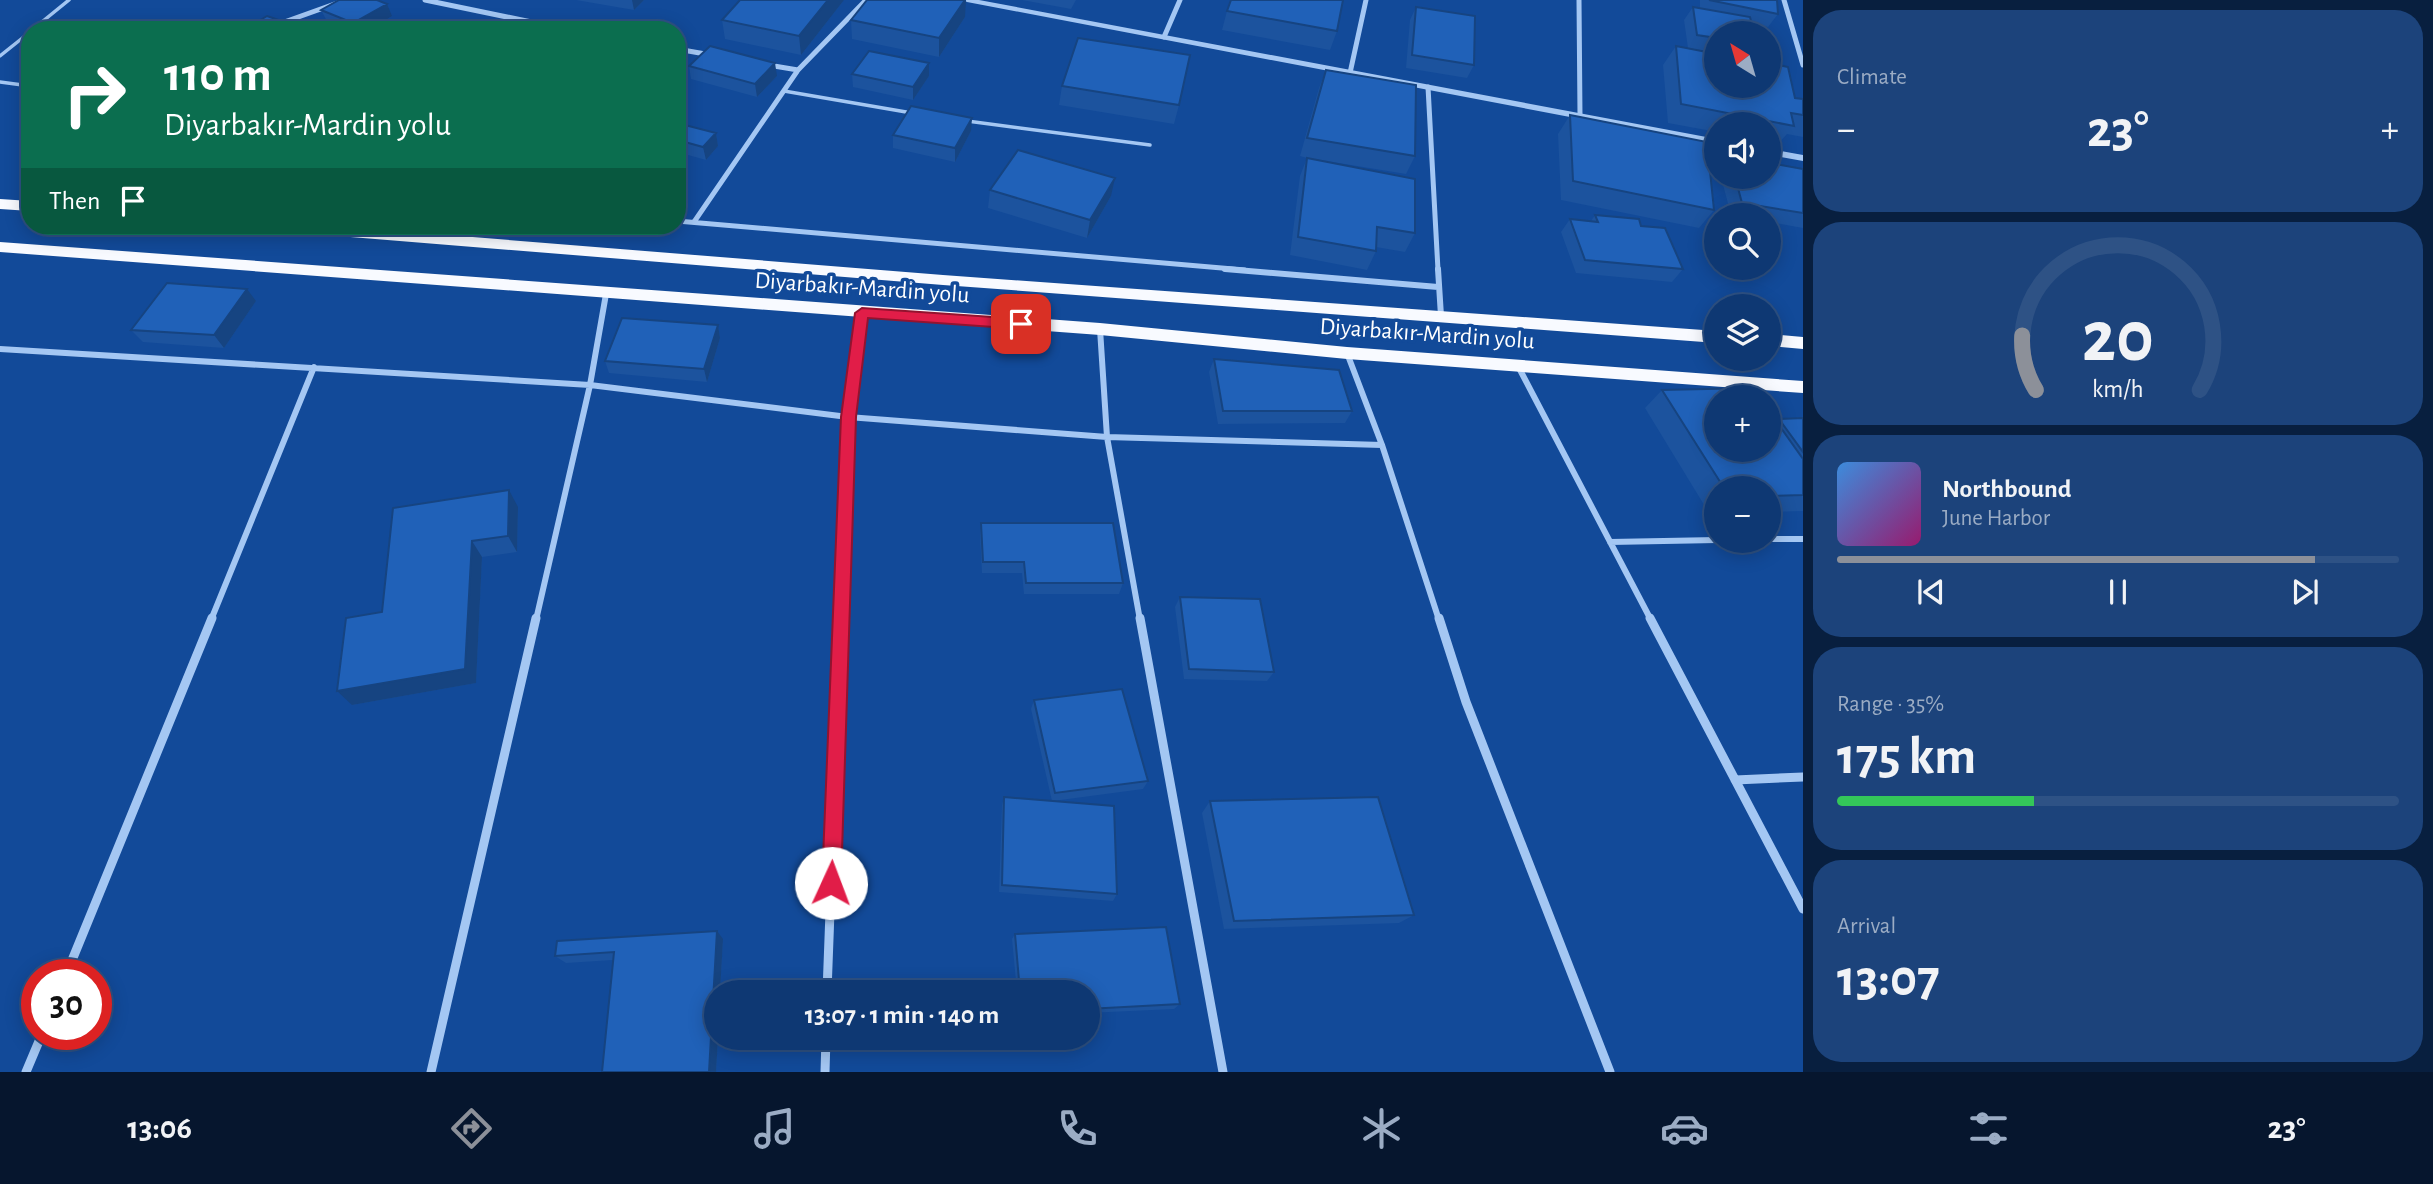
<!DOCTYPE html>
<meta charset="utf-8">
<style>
:root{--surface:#0e3873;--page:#1c437b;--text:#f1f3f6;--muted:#9bacc4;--line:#2e5285;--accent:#8c9099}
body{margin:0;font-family:"Alegreya Sans",sans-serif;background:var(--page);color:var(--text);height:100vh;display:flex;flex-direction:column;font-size:26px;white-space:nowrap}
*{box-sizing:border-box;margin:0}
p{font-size:23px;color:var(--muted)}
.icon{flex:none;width:38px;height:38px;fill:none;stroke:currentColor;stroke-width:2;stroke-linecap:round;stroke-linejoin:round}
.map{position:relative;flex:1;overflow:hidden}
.panel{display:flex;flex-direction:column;gap:10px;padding:10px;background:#081f3f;width:630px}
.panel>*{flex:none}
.guide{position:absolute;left:21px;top:21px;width:665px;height:214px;border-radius:28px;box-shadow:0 4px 18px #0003,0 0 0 2px var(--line);background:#0b6e4f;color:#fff;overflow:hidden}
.needle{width:46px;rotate:323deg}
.buttons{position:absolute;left:1704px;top:21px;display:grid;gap:14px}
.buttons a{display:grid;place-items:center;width:77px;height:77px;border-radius:50%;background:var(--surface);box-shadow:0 4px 18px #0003,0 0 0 2px var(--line);font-size:35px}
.speed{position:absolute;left:21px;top:959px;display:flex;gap:14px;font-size:35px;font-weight:700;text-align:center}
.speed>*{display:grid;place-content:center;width:91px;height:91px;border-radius:50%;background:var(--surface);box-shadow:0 4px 18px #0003,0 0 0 2px var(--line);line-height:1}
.speed .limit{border:10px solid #d22;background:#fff;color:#111}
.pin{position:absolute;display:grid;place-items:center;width:60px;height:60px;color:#fff;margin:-30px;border-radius:14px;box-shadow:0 4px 10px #0006}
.me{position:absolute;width:77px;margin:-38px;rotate:2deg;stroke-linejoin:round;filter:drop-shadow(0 0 5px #0008)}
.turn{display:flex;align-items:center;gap:24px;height:147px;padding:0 28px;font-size:32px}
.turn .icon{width:91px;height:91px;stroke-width:2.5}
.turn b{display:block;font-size:49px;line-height:60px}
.then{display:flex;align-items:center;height:66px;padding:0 28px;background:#0003;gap:14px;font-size:26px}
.big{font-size:52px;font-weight:700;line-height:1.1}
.panel .widget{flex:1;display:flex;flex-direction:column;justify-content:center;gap:10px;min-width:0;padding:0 24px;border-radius:28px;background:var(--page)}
.panel .dial{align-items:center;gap:0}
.dial svg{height:182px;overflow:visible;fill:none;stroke:var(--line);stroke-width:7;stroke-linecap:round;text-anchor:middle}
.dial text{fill:var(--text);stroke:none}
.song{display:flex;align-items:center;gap:21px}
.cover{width:84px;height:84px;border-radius:10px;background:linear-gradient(135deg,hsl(210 70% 55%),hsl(320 70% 35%))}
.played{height:7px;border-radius:4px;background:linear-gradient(90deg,var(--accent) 85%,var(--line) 85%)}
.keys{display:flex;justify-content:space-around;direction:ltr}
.heat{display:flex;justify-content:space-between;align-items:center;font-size:38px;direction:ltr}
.charge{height:10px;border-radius:5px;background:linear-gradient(90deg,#34c759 35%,var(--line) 0)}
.trip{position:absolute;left:704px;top:980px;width:396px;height:70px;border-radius:35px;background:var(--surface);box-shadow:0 4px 18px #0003,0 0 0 2px var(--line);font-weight:700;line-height:70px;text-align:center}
.tabs{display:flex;height:112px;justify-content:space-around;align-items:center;background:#06162e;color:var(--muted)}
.tabs .icon{width:49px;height:49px}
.tabs .current{color:var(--accent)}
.tabs b{font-size:32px;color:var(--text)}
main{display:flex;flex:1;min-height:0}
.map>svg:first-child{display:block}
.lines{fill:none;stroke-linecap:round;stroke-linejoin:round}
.service{stroke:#a4c7f3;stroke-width:3.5}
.minor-far2{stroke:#a4c7f3;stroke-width:5}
.minor-far1{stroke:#a4c7f3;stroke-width:6}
.minor{stroke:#a4c7f3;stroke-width:9}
.tertiary{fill:#a4c7f3;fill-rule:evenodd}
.trunk{fill:#f8faff;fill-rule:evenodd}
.wall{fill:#1c539e}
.shaded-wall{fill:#164481}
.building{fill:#2061b8;stroke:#164481;stroke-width:2}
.route{fill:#e11d48;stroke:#92132f;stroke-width:2}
.labels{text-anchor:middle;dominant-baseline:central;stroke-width:7;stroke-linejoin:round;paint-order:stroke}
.street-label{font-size:24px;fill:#fff;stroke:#124a99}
</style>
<main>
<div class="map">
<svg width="1803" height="1072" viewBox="0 0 1803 1072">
<rect width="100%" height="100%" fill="#124a99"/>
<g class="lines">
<path class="service" d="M32 30 69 0
M0 56 30 32
M0 82 30 86
M784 91 912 113
M967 121 1150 145"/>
<path class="minor-far2" d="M425 0 570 30
M1579 0 1580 115
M1784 0 1803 65
M262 30 346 0
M1164 37 1180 0
M677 49 711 55
M768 65 798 70
M1350 73 1366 0
M1428 87 1438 270
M677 221 1245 270
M694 222 798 70 866 0"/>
<path class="minor-far1" d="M1225 269 1438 287
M1438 269 1441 316
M1100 329 1107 437 1140 620
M0 349 590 385 848 417 1107 437 1382 445
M1347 353 1382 445 1439 620
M1518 366 1651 620
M1769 539H1803
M1610 542 1717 540
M211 620 314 367
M536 620 590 385 606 294
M841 620 848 417 862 313"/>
<path class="minor" d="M1140 618 1223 1072
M1439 618 1466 702 1610 1072
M1650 618 1803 909
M1735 780 1803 777
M66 975 212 618
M827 992 841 618
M26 1072 42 1034
M431 1072 536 618
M825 1072 826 1038"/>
<path class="tertiary" d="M963 0H979L1717 139V145L967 2Z
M1769 149 1803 155V161L1769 155Z"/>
<path class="trunk" d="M0 199 30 201V211L0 209Z
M270 226H335L943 275 1717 331V343L943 285 277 231Z
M0 242 1100 323 1347 347 1803 381V393L1347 359 1100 335 0 252Z
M1769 334 1803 337V349L1769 346Z"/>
</g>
<path class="wall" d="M576 0H644L634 10Z
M844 0 801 55 725 39 722 20Z
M1022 0H1076L1071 9Z
M1700 0H1777L1778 14 1768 27 1752 23 1717 33V53L1688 48 1684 20 1693 7 1700 9Z
M1416 7 1474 65 1467 78 1406 68 1410 20Z
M321 10 392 16 370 30H344L328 23Z
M1227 11 1337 31 1330 50 1222 30Z
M965 17 939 57 852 39 851 20Z
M1676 46 1795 98 1803 99V137L1787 134 1778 144 1769 143V124H1717V132L1668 123 1663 65Z
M929 63V76L913 100 853 87 852 74Z
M689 66 777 76 757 97 691 79Z
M1326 70 1415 156 1406 174 1308 158 1415 233 1405 252 1376 247V251L1367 270 1290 255 1300 176 1307 158 1300 156 1319 88Z
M1062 86 1179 105 1174 124 1059 105Z
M1570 115 1714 210 1699 228 1561 200 1558 134Z
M677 123 716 133 718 146 706 160 681 153 677 157Z
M971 131 955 162 893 148V135Z
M1803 169V228L1769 222V215H1731L1721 177H1769Z
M990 190 1111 196 1087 238 988 208Z
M1595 215 1641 226 1683 269 1672 282 1576 273 1561 232 1570 219 1591 221Z
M256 301 224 348 143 342 131 330Z
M718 325 720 338 707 382 609 373 605 361Z
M1214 359 1352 411 1345 423 1218 424 1209 372Z
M1662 390 1776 421 1779 419 1803 418V511L1769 512V488H1717V513H1709L1645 408Z
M518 507 517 552 482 557 476 683 352 705 382 612 393 508Z
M981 523 1123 583 1119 594H1024L1022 573H982L980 535Z
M1180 597 1274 672 1267 681 1184 679 1175 607Z
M1034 700 1148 781 1143 789 1053 801 1117 894 1113 901 999 892 1002 805 1004 797 1052 801 1031 709Z
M1210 801 1414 915 1399 923 1224 929 1202 813Z
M1015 934 1180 1004 1174 1009 1087 1013V992H1017L1012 939Z
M723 939 720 992H716V1038H718L716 1072 613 960 566 963 555 956Z"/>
<path class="shaded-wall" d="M632 0H644L634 10Z
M828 0H844L801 55 799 36Z
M965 0H966L965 17 939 57V38Z
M387 4 392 16 370 30H356L353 23Z
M775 63 777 76 757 97 755 84Z
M929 63V76L913 100V87Z
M972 118 971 131 955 162V148Z
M716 133 718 146 706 160 703 147Z
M678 140 681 153 677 157V141Z
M1115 178 1111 196 1087 238 1090 220Z
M247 289 256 301 224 348 214 335Z
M718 325 720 338 707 382 704 369Z
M509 490 518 507 517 552 508 536Z
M472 541 482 557 476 683 352 705 337 691Z
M717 931 723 939 720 992H716V1038H718L716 1072H709Z"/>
<path class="building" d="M339 0H377L387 4 353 23 321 10Z
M740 0H828L799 36 722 20Z
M867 0H965L939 38 851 20Z
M1231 0H1343L1337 31 1227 11Z
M1709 0H1777L1778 14Z
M1416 7 1475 16 1474 65 1412 55Z
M1693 7 1750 17 1754 33H1717V38L1697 35Z
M267 16 307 30H244Z
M538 23 561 30H527Z
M571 27 582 30H565Z
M1078 38 1190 55 1179 105 1062 86Z
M710 46 775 63 755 84 689 66Z
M1676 46 1717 54V86H1769V63L1788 67 1795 98 1803 99V115L1791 113 1794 126 1681 104Z
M869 51 929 63 913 87 852 74Z
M1326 70 1416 85 1415 156 1307 138Z
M911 106 972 118 955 148 893 135Z
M1570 115 1707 142 1714 210 1573 181Z
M677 123 716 133 703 147 678 140 677 141Z
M1018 150 1115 178 1090 220 990 190Z
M1307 158 1415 179V233L1377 227 1376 251 1298 237Z
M1769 163 1803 169V213L1742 203 1735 177H1769Z
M1595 215 1639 219 1641 226 1665 228 1683 269 1585 260 1570 219 1598 222Z
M167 283 247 289 214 335 131 330Z
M622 318 718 325 704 369 605 361Z
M1214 359 1339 370 1352 411H1223Z
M1753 388 1760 397H1717V450H1769V411L1803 459V495L1769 496V488H1724L1662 390Z
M1803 418V452L1779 419Z
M509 490 508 536 472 541 465 669 337 691 346 618 382 612 393 508Z
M981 523H1113L1123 583H1026L1024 562H983Z
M1180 597 1260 599 1274 672 1189 669Z
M1122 689 1148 781 1055 793 1034 700Z
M1004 797 1114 806 1117 894 1002 885Z
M1378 797 1414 915 1234 921 1210 801Z
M1166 927 1180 1004 1087 1009V992H1020L1015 934Z
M717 931 709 1072H602L614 952 555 956 557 941Z"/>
<path class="route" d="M862 308 1021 319 1027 324 1021 329 868 318 856 417 841 883 838 890 831 893 824 890 822 883 841 417 855 313Z"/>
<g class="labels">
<g class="street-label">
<text transform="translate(862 288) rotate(4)">Diyarbakır-Mardin yolu</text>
<text transform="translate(1427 334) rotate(4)">Diyarbakır-Mardin yolu</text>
</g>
</g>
</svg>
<div class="buttons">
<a><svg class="needle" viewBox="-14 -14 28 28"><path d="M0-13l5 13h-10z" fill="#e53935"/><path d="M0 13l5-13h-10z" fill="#9bacc4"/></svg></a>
<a><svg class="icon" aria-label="sound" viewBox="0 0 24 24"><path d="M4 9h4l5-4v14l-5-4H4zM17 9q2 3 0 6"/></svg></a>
<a><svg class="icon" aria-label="search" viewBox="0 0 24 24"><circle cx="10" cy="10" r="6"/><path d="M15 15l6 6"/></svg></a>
<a><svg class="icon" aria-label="layers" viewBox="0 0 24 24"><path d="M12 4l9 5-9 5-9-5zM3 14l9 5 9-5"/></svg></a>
<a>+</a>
<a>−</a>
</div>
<div class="speed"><div class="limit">30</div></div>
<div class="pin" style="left:1021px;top:324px;background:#d93025"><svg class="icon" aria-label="arrive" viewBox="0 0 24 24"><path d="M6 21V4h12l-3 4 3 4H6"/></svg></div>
<svg class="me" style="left:831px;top:883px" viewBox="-20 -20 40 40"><circle r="19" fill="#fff"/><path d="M0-13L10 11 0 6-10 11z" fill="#e11d48"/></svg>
<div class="trip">13:07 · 1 min · 140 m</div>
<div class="guide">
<div class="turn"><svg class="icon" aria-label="right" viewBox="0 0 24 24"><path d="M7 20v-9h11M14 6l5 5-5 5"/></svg><div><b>110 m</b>Diyarbakır-Mardin yolu</div></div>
<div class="then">Then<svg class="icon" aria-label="arrive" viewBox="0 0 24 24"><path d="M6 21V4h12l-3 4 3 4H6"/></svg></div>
</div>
</div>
<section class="panel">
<div class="widget"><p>Climate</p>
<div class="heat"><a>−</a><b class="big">23°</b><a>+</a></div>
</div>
<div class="widget dial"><svg viewBox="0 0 100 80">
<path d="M14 69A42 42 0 1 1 86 69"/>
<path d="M14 69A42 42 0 0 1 8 45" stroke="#8c9099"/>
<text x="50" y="56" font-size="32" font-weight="700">20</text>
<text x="50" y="72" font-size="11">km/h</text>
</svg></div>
<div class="widget">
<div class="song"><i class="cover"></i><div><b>Northbound</b><p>June Harbor</p></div></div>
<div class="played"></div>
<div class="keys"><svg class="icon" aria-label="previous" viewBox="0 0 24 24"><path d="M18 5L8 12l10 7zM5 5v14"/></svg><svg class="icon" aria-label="pause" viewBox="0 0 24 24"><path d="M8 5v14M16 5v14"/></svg><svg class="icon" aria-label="next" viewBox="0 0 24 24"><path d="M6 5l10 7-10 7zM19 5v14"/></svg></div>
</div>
<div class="widget"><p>Range · 35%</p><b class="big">175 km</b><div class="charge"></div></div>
<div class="widget"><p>Arrival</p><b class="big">13:07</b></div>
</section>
</main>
<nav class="tabs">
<b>13:06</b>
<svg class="icon current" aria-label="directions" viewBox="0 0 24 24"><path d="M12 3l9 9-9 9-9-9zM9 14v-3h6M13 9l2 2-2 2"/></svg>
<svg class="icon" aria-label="music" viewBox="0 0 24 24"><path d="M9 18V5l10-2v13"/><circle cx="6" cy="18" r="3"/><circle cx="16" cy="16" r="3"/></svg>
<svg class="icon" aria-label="phone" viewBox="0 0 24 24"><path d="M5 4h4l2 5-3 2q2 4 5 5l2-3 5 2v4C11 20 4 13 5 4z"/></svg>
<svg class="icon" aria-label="climate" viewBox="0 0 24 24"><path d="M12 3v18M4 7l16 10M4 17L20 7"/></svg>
<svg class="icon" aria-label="car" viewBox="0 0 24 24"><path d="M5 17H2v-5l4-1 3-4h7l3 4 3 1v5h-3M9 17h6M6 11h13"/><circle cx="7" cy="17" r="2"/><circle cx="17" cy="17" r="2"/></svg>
<svg class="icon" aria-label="filters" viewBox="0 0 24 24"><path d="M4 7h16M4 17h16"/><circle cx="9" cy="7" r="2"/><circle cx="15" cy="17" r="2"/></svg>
<b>23°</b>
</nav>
